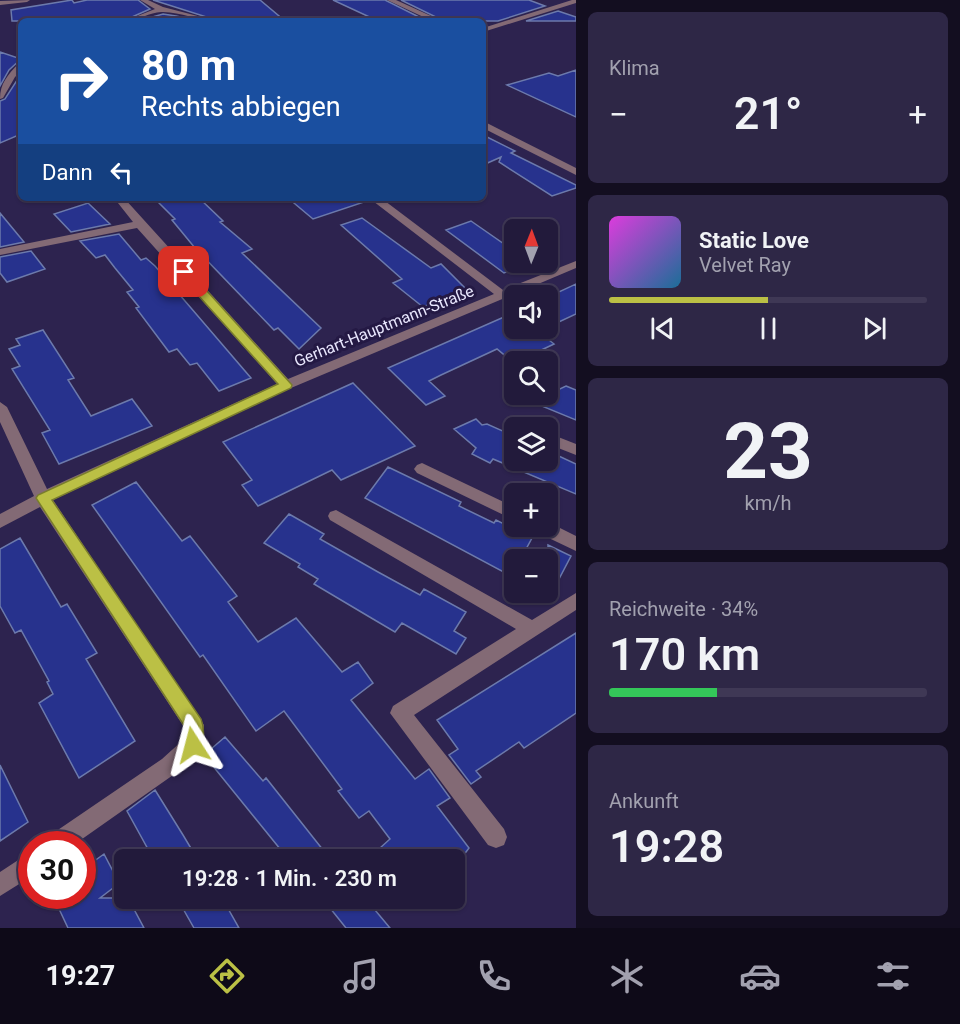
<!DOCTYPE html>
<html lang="de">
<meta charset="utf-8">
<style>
:root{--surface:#221a3b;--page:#2e2746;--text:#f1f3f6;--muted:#a2a1af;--line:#3f3855;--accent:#bbc045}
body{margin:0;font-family:Roboto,sans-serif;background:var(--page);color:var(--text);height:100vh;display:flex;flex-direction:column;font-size:22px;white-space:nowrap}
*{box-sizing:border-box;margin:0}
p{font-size:20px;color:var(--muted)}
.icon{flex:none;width:33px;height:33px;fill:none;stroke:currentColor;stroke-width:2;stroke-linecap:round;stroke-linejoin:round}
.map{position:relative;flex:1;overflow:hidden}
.details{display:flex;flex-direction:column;gap:12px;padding:12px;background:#130e20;width:384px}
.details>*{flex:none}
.banner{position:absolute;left:18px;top:18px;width:468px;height:183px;border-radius:9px;box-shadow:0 2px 4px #0004,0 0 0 2px var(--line);background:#1a4fa0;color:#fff;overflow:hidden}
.needle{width:39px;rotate:1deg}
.controls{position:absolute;left:504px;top:219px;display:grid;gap:12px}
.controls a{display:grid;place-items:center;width:54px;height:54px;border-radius:9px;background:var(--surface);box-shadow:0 2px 4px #0004,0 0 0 2px var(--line);font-size:30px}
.speed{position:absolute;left:18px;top:831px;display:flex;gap:12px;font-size:30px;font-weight:700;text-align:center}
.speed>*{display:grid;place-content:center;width:78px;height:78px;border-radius:50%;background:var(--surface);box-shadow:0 2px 4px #0004,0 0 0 2px var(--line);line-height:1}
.speed .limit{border:9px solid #d22;background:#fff;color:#111}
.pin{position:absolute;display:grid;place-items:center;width:51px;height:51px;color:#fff;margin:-26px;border-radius:12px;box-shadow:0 3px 9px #0006}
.me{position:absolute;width:66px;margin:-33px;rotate:351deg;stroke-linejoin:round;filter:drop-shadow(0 0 4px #0008)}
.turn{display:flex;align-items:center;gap:21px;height:126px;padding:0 24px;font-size:27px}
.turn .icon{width:78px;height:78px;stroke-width:2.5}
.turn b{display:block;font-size:42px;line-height:51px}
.then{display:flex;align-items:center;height:57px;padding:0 24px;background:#0003;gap:12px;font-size:22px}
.big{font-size:45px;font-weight:600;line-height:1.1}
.details .widget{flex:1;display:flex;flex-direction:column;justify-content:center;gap:9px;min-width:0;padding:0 21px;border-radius:9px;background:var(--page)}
.details .dial{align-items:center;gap:0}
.dial b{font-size:78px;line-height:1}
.song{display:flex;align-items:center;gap:18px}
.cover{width:72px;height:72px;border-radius:9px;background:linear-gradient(135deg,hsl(300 70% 55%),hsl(200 70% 35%))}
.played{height:6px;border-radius:3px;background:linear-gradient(90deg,var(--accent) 50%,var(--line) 50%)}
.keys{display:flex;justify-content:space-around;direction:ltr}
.heat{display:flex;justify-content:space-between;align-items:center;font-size:33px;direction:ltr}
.charge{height:9px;border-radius:4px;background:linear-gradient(90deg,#34c759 34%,var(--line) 0)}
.trip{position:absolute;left:114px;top:849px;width:351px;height:60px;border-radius:9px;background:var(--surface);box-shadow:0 2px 4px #0004,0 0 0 2px var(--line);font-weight:600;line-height:60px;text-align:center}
.tabs{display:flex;height:96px;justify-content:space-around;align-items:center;background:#0e0a18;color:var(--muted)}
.tabs .icon{width:42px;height:42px}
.tabs .selected{color:var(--accent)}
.tabs b{font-size:27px;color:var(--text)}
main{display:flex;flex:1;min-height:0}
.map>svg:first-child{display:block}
.building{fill:#27328d;stroke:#6c7aac;stroke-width:1.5}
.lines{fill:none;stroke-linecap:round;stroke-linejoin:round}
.minor{fill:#836a75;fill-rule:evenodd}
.route{fill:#bbc045;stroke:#7a7d2d;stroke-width:1.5}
.labels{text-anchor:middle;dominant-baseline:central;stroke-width:6;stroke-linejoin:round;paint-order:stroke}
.street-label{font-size:16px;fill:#e8e6fd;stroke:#241944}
</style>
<main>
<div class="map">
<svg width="576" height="928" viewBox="0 0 576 928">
<rect width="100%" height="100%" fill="#2d234f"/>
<path class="building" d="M72 0 74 3 87 0H138L150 9 123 21H12L11 10Z
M153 0H260L285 21H219Z
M333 0H385L427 21H378Z
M401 0H529L545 6 498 21H444Z
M558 11 576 17V21H526Z
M163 14 176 16 199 21H138Z
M0 52 21 59 9 70 0 86Z
M576 70V117L507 85 549 73 558 76Z
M21 74V134L0 143V101L5 99Z
M483 135 515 151 511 153 576 185V188L552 196 499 162 501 157 483 165Z
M154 198H199L223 221 220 222 252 249 242 253 321 328 299 349 278 328 274 330 195 248 172 220 175 219Z
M288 198H364V202L313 219Z
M88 203 110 224 71 232 54 214Z
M0 213 24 242 0 247Z
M362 218 431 268 441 264 466 289 423 307 393 283 402 279 341 225Z
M471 221 514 251V262H529L504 273 446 230Z
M119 234 141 260 146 258 155 266 251 378 219 391 197 363 190 365 177 349 169 352 136 308 139 307 127 292 133 290 115 268 105 255 96 258 80 241Z
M31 251 45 269 7 282 0 273V257Z
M576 284V314L548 327V297Z
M513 313 514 328H534L554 344 514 363 497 349 441 375 429 381 445 396 426 405 388 368Z
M43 330 74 378 68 380 91 416 132 399 152 426 59 464 42 433 50 430 12 369 20 366 9 349 20 345 16 339Z
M353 383 415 446 341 480 332 470 258 506 242 485 252 480 223 442Z
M566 386 576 390V420L532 402Z
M476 419 482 425 487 424 514 436V460H548V451L576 464V494L493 459 490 463 472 454 476 448 454 429Z
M388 467 461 502 459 506 494 523 496 520 532 538 520 560H514V569L511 576 365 498Z
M136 482 182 541 190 536 237 596 228 602 258 642 296 618 342 672 358 662 373 683 351 700 415 779 429 769 450 798 437 806 469 848 460 860H389L380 848 390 839 369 811 359 818 338 791 342 789 284 711 256 731 203 655 200 657 92 505Z
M289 514 324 534 320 539 378 572 420 595 424 589 466 612 454 631 466 638 456 654 402 623 395 632 373 619 314 584 318 579 298 567 300 564 264 543Z
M20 538 61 607 67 604 97 653 86 659 135 741 79 778 39 703 53 694 47 682 49 681 21 630 15 633 0 606V549Z
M548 545 571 556 548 600Z
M576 633V713L524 748 519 742 476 771 481 777 471 784 449 755 458 749 437 720Z
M225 737 263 781 266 778 331 860H289L204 755Z
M0 765 28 822 0 841Z
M155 790 183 835 198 860H154L127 811Z
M104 854 117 879V885L100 898H128L144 928H68L53 896H82V870Z
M177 898H222L239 928H194Z
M322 898H365L390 928H346Z"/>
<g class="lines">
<path class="minor" d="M30 0 27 2 0 5V1Z
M140 0H148L163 7 217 21C198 21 181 12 163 12 151 11 139 21 125 21L155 9Z
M387 0H396L442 21H432Z
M572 0H576V3L483 32V28Z
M18 64H21V71L15 77 3 98 0 99C0 83 8 75 18 64Z
M483 121 576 168V175L483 128Z
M114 198H124L288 379 494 294 369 198H381L503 290 576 261V268L291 388 53 500 204 725 203 745 200 752 176 773 75 844H46L49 836 162 759 183 740 184 727 40 507 0 528V514L34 496 0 422V402L7 407 47 489 277 384 137 228 0 255V249L133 222Z
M522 422 530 428H515L517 423Z
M548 433 576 444V455L548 444Z
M422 463 514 507V520L417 473 414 469 417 465Z
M336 510 532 620 576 593V610L414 715 504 829 507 837 504 845 496 848 488 845 390 713 393 706 516 629 330 520 328 516 330 512Z
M548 522 576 536V551L534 531 532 526H548Z
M32 851V876L0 896V872Z"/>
</g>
<path class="route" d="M184 269 188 270 292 385 291 388 52 500 201 719C205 729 204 742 200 752L193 754 187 752 184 745 185 727 36 498 38 495 278 384 180 275 179 272Z"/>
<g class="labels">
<g class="street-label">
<text transform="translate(384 326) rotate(-22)">Gerhart-Hauptmann-Straße</text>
</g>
</g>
</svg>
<div class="controls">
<a><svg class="needle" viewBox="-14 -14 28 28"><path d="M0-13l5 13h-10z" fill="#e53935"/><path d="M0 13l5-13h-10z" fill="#a2a1af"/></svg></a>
<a><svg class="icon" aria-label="sound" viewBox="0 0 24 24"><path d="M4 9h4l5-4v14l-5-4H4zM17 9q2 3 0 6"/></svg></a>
<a><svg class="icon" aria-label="search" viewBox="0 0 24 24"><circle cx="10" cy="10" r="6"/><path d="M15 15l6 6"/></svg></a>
<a><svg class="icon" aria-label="layers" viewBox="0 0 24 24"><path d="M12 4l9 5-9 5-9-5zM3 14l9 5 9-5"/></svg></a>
<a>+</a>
<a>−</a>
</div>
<div class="speed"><div class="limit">30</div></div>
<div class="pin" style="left:184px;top:272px;background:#d93025"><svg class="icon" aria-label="arrive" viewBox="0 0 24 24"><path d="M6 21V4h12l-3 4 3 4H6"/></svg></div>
<svg class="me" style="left:193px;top:745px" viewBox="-20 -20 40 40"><path d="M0-17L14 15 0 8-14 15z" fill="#bbc045" stroke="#fff" stroke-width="4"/></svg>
<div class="trip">19:28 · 1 Min. · 230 m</div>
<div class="banner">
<div class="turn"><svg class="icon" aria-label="right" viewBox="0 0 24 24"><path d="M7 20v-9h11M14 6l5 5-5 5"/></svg><div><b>80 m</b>Rechts abbiegen</div></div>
<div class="then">Dann<svg class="icon" aria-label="left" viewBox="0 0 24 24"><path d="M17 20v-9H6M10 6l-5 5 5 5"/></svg></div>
</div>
</div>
<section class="details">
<div class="widget"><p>Klima</p>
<div class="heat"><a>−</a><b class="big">21°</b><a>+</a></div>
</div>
<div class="widget">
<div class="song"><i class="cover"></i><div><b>Static Love</b><p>Velvet Ray</p></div></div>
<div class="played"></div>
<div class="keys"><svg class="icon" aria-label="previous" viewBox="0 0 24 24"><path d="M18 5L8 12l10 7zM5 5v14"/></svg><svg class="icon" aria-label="pause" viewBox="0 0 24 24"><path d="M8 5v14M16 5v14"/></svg><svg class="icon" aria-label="next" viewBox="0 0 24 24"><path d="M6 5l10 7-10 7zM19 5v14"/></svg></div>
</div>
<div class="widget dial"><b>23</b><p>km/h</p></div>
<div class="widget"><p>Reichweite · 34%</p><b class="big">170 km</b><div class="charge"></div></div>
<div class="widget"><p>Ankunft</p><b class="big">19:28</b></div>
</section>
</main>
<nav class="tabs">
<b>19:27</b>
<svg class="icon selected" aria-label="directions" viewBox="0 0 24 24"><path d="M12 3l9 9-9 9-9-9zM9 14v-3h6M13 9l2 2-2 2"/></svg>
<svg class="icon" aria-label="music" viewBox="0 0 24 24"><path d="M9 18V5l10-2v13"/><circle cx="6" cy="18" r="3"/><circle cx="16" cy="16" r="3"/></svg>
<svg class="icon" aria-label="phone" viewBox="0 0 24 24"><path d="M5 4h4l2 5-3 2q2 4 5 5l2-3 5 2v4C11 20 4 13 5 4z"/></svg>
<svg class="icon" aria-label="climate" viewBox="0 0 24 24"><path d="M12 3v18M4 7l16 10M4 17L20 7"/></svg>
<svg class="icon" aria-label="car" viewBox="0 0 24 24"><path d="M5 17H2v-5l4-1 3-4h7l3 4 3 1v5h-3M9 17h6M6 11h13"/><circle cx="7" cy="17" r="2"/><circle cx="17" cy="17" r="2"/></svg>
<svg class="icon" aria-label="filters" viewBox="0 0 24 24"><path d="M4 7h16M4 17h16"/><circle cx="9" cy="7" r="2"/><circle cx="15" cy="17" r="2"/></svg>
</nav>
